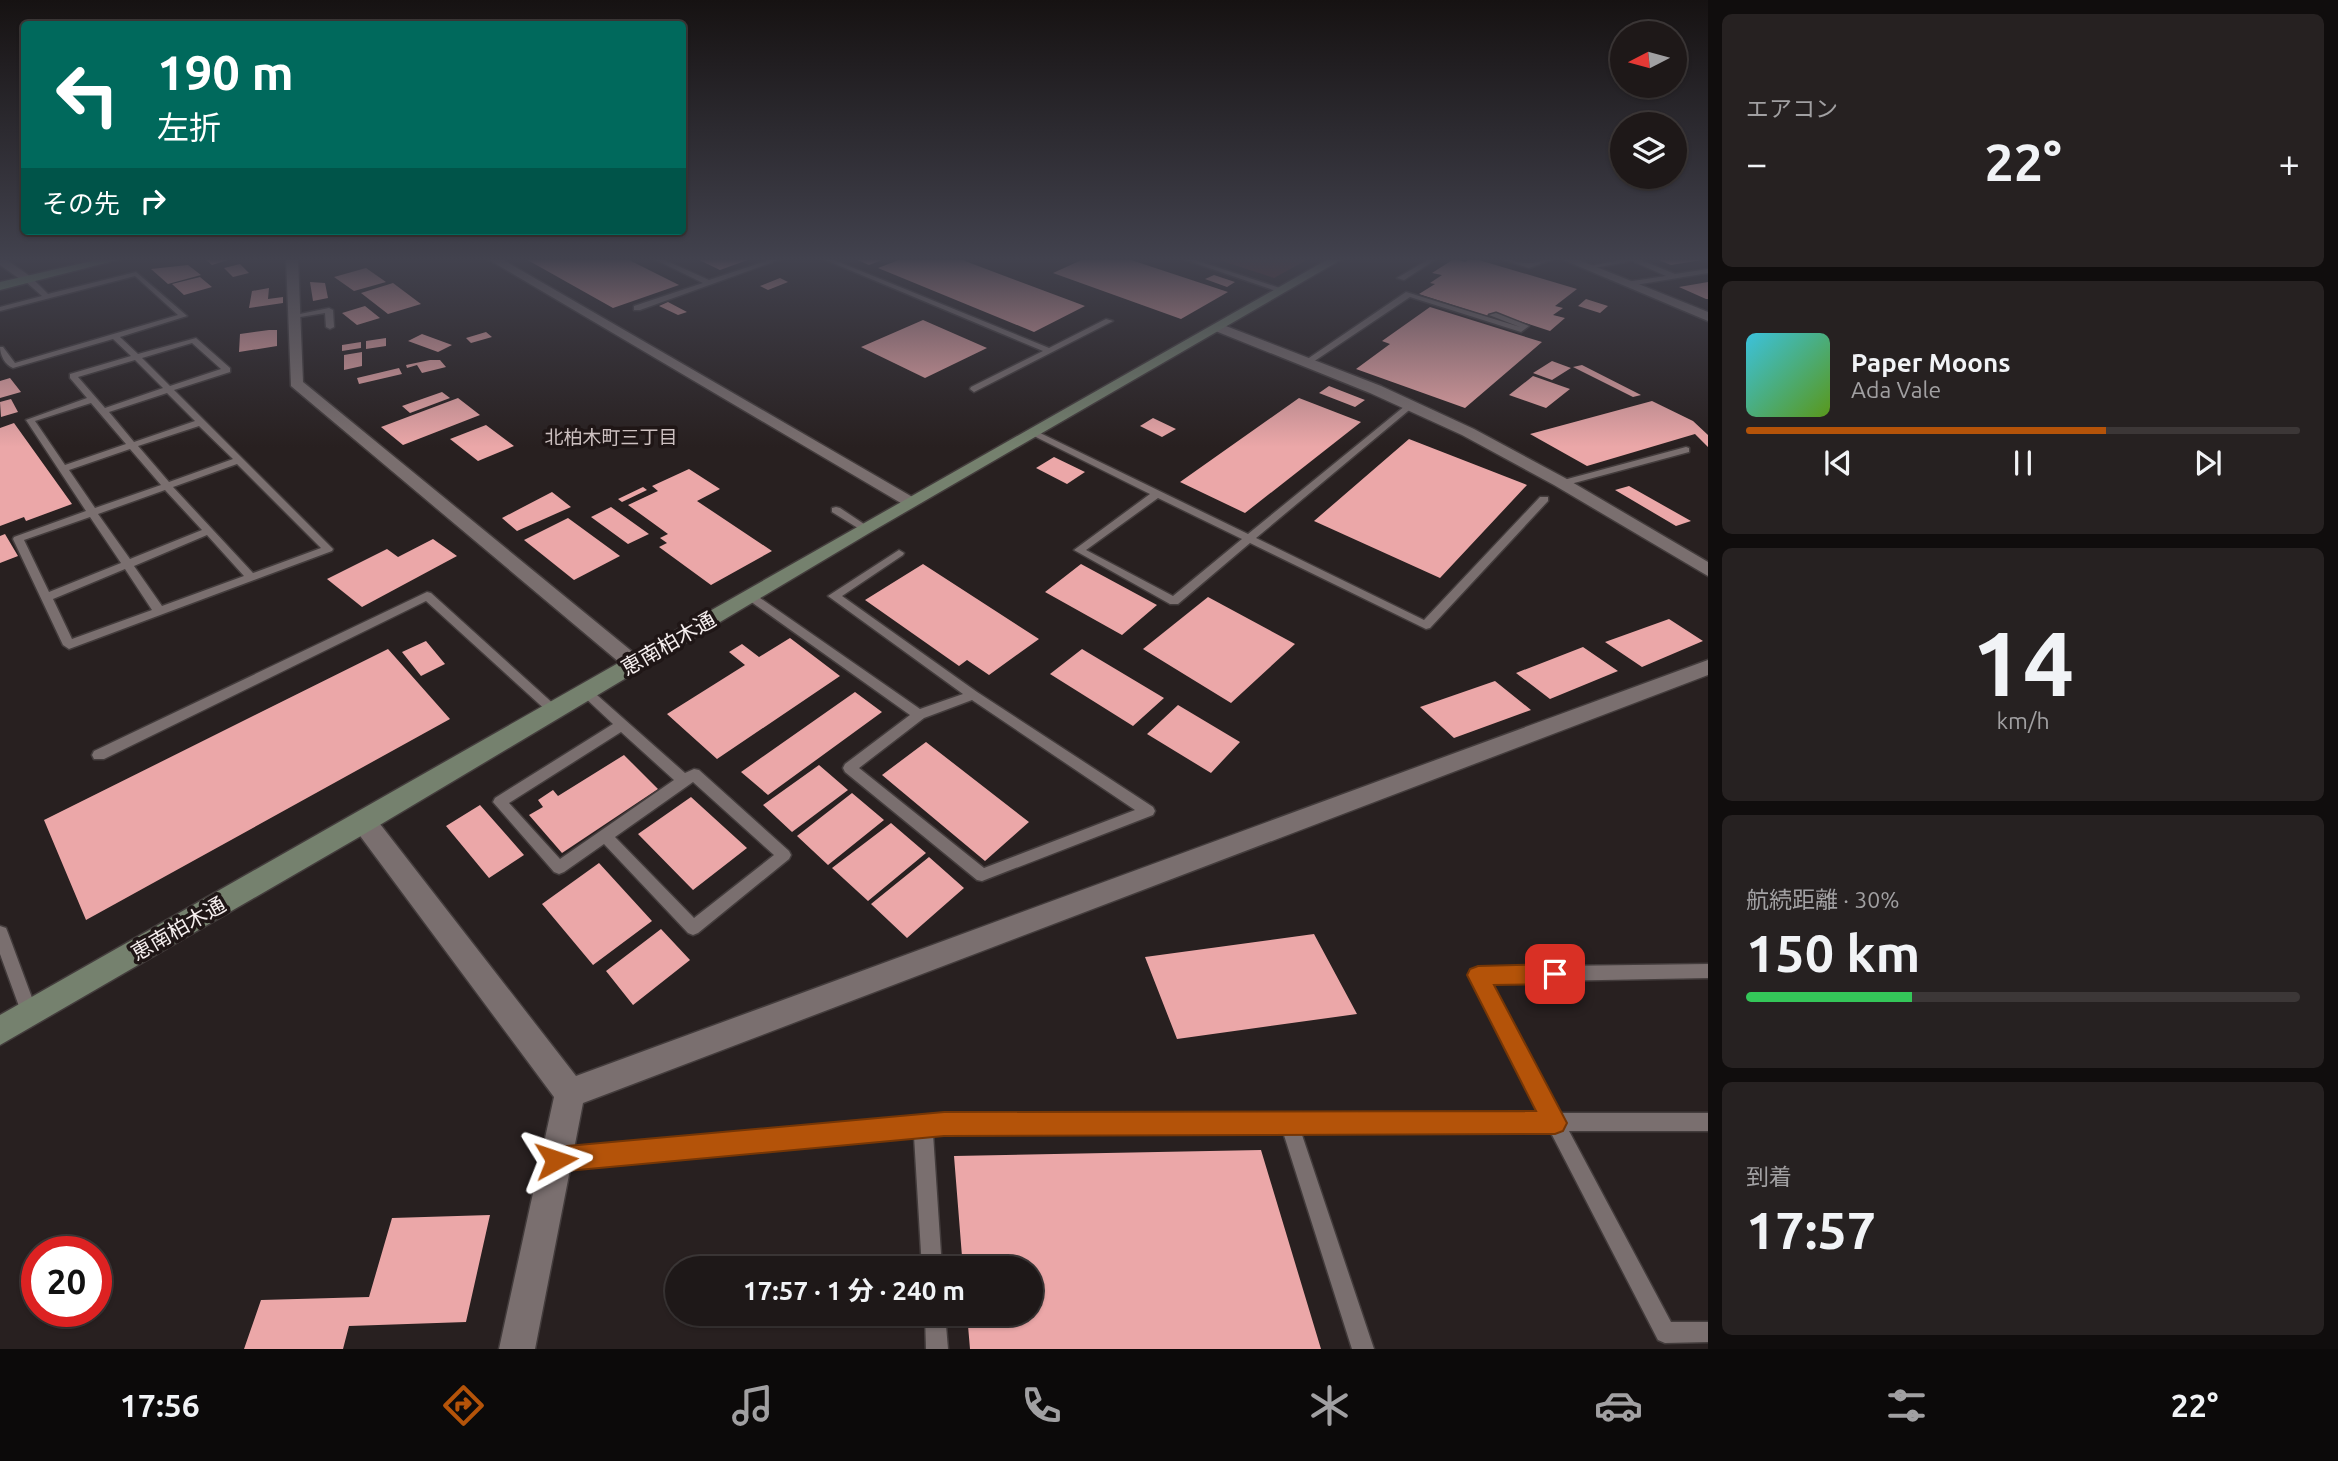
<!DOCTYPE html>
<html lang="ja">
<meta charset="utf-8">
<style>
:root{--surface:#1e1818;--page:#262121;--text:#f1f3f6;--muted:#a1a0a2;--line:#3c3737;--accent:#b45309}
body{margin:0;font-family:Ubuntu,"Noto Sans JP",sans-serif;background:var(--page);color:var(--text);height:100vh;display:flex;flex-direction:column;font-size:26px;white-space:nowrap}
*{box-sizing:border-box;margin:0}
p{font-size:23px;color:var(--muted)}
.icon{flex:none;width:38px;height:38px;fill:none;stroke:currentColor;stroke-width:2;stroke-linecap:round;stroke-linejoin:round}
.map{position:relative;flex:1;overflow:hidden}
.drawer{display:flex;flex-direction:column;gap:14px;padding:14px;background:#100d0d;width:630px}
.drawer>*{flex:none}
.guide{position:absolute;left:21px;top:21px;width:665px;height:214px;border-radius:7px;box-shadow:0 2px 5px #0004,0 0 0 2px var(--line);background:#00695c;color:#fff;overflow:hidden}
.needle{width:46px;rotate:264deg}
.buttons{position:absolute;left:1610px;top:21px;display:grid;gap:14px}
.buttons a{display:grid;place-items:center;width:77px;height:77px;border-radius:50%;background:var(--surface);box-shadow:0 2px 5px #0004,0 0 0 2px var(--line);font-size:35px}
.speed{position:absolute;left:21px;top:1236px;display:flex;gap:14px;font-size:35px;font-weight:700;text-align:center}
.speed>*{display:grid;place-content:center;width:91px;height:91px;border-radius:50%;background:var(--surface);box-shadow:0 2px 5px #0004,0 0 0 2px var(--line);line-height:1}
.speed .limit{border:10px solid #d22;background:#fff;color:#111}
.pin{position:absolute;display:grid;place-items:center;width:60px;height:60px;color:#fff;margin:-30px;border-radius:14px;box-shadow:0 4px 10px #0006}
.me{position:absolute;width:77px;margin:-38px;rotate:85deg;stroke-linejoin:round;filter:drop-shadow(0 0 5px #0008)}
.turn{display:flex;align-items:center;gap:24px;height:147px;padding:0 21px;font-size:32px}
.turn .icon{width:91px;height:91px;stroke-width:2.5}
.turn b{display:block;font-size:49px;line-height:60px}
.then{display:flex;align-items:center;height:66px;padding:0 21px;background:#0003;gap:14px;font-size:26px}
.big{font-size:52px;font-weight:700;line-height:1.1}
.drawer .widget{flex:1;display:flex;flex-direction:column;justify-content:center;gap:10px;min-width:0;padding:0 24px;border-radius:10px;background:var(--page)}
.drawer .dial{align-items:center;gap:0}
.dial b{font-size:91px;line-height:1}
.song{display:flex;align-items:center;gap:21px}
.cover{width:84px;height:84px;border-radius:10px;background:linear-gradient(135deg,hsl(190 70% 55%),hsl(90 70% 35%))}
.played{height:7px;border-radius:4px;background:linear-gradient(90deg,var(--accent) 65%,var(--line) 65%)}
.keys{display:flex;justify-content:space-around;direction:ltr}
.heat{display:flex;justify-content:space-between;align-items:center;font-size:38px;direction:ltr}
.charge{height:10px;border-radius:5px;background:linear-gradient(90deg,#34c759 30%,var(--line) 0)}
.trip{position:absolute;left:665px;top:1256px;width:378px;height:70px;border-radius:35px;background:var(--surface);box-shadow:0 2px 5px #0004,0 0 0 2px var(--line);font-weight:700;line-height:70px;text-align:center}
.menu{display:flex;height:112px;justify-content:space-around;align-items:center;background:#0c0a0a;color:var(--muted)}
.menu .icon{width:49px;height:49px}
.menu .on{color:var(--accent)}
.menu b{font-size:32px;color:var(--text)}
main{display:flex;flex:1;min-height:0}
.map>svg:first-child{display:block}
.green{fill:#602b2f}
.building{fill:#eba7a8}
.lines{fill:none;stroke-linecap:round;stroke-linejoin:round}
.lane-casing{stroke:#433c3c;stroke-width:3}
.street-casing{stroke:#433c3c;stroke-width:3}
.secondary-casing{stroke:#433c3c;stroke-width:3}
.primary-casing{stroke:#433c3c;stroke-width:3}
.lane{fill:#7a6f6f;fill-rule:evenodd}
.street{fill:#7a6f6f;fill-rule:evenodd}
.secondary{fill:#75816e;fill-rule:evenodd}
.primary{fill:#70926d;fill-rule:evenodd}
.route{fill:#b45309;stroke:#753606;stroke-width:2}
.labels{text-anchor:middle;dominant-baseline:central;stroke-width:7;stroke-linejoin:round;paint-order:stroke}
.far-neighbourhood-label{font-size:19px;fill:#cdc1c1;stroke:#1f1616}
.street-label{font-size:21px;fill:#f6efef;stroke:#1f1616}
</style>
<main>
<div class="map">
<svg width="1708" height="1349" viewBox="0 0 1708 1349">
<rect width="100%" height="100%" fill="#282020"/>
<path class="green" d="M1213 258H1310L1274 278Z"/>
<path class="building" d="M204 258H234L212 265Z
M524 258H625L679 285 613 308Z
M695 258H753L720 270Z
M853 258H887L869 265Z
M904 258H957L1085 306 1034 332 878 268Z
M1086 258H1125L1228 292 1181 319 1053 273Z
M1472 258 1577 289 1555 306 1563 308 1553 315 1565 318 1550 331 1495 313 1490 317 1419 294 1435 284 1430 283 1442 275 1432 273 1454 259 1465 262Z
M1654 258H1708V259L1671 265Z
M240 264 249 273 233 277 224 268Z
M188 265 201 275 168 284 151 269Z
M366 268 386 282 354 291 334 277Z
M1214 275 1235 282 1227 287 1205 279Z
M200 277 212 287 184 295 172 284Z
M780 278 788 282 768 290 760 286Z
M310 282 325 283 328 298 313 301Z
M1708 282V299H1706L1679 287Z
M393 283 421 304 388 314 361 293Z
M269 288 268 299 283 297V303L249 308 252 291Z
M1586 299 1608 306 1600 313 1578 306Z
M668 302 687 312 678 315 659 306Z
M365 306 380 318 357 325 342 313Z
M1430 307 1542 342 1465 408 1356 369 1390 344 1382 341Z
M923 320 987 348 925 378 861 347Z
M269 330H277V346L239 352 240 334Z
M486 332 492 337 471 343 466 338Z
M422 334 452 345 438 352 408 341Z
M386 338V346L366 349V341Z
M361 342V348L342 351V345Z
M362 352V366L344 370V355Z
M430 360H440L446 367 422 373 417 365 407 368 406 365Z
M1552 361 1571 368 1552 380 1533 373Z
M1582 365 1641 395 1633 397 1573 367Z
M399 368 402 374 359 384 357 378Z
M1533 376 1570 389 1546 408 1509 395Z
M10 378 21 392 0 398V381Z
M1329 386 1365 400 1355 407 1319 393Z
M442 392 450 398 410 413 402 406Z
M458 398 480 415 403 445 381 427Z
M1299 398 1361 422 1245 513 1180 482Z
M11 399 18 412 1 417 0 402Z
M1652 401 1693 421 1708 435V447L1695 434 1587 466 1530 434Z
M1153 418 1176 429 1162 437 1140 426Z
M14 423 72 504 26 521 24 517 0 526V428Z
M486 425 514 446 478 461 450 439Z
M1409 439 1527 485 1440 578 1314 521Z
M1054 457 1085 472 1067 484 1036 468Z
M689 469 720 489 697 501 772 551 711 585 659 547 667 543 660 538 668 534 628 505 658 491 652 486Z
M1629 486 1691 521 1676 526 1615 490Z
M643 487 647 490 622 502 618 499Z
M552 492 571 507 517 531 502 518Z
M611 507 649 534 628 544 591 517Z
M568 518 620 556 574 580 524 540Z
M5 534 18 556 0 563V536Z
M433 539 457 556 362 607 327 579 387 549 398 557Z
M923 564 1039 639 989 675 967 660 959 666 865 600Z
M1081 564 1157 605 1122 635 1045 592Z
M1208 597 1295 644 1231 703 1143 649Z
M1669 619 1703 641 1642 667 1605 642Z
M790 638 840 676 717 759 667 714 745 665 729 652 742 644 759 657Z
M426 641 445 664 421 676 402 652Z
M1583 647 1618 671 1550 699 1516 673Z
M388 649 450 719 86 920 44 820Z
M1082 649 1164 698 1133 726 1050 674Z
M1495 681 1531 710 1454 738 1420 707Z
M855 692 882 712 768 795 741 772Z
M1178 705 1240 742 1211 773 1147 734Z
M926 742 1029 822 985 861 882 775Z
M624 755 658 789 562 853 529 815 543 807 538 800 553 790 558 796Z
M819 765 848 790 792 832 763 805Z
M852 793 884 820 828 865 797 836Z
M691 797 747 848 693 890 638 834Z
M480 805 524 855 489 878 446 826Z
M891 823 926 853 868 901 832 868Z
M929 857 964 888 907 938 871 904Z
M599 863 652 921 593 965 542 904Z
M661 929 690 960 633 1005 606 971Z
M1314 934 1357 1014 1177 1039 1145 957Z
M1261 1150 1321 1349H970L967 1314H1031V1269H963L954 1156Z
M490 1215 466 1322 349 1326 343 1349H244L261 1300 369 1297 392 1218Z"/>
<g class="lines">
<defs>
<path id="lane" d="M652 258H660L709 280 775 258H784L640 310H634V306L703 283Z
M821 258H829L1049 348 1106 319 1113 321 974 392 970 389 971 387 1043 351Z
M1180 258H1189L1286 290 1279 292Z
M1431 258H1438L1404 280 1397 278Z
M1497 258C1508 258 1517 263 1527 263 1537 264 1547 257 1557 258L1529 268Z
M1629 258H1636L1675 274 1708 269V273L1629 286H1626V282L1666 276 1632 261 1588 269 1585 267Z
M136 272 187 316 120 337 138 354 196 338 230 368V372L174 390 333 549 332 551 69 649 63 645 13 539 14 537 86 511 26 420 87 398 70 378V374L131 356 113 339 13 368C5 365 0 355 0 347H3L15 363 178 315 135 276 0 311V307L42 296 25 281V277H31L48 294ZM192 343 221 369 170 386 142 358ZM135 360 163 388 105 408 78 377ZM167 393 195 421 134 442 109 412ZM91 403 126 444 65 465 35 421ZM199 426 233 459 169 482 138 446ZM130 449 161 485 95 508 69 470ZM237 464 321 548 253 573 173 487ZM165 490 202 530 130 559 98 514ZM90 517 121 563 49 592 24 540ZM207 535 244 576 162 606 134 566ZM125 569 152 610 72 639 53 599Z
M1406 292 1520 327 1489 315 1496 313 1529 326 1521 332 1410 297 1310 364 1303 362Z
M329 308 333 310 334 327 330 329 326 327 325 313 294 318 290 316Z
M1411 401 1414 402V406L1256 538 1424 620 1540 497H1548V501L1430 628 1426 629 1250 543 1178 604H1170L1074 550 1150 494 1028 433 1033 430 1036 431 1248 534ZM1158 498 1242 539 1173 596 1086 550Z
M1686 447 1689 448V452L1563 486 1558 483 1560 481Z
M836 507 840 508 870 528 865 531 861 530 832 512V508Z
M899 550 904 553 903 555 842 596 977 692 1153 807 1155 811 1153 815 982 881 977 880 845 772 843 768 845 764 910 715 743 596 749 592 753 593 920 709 963 694 828 596ZM972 700 1135 810 984 868 859 768 924 718Z
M427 592 431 593 557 707 559 710 557 713H549L426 601 104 759H94L92 755 94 751Z
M585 687 589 688 685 773 694 769 699 770 789 851 791 855 789 859 698 933 693 935 688 933 604 844 564 872 559 874 554 872 493 802 495 798 613 724 581 694 579 691 581 688ZM621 732 674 780 560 859 509 803ZM693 782 774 855 694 918 615 837Z
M0 926 6 928 8 933 38 1014 36 1020 30 1022 24 1020 0 954Z
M1708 964V978L1490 982 1560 1113H1708V1131H1569L1671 1322H1708V1342L1665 1343 1658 1340 1550 1131 1301 1132 1374 1349H1352L1283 1132 933 1134 942 1269H922L914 1136 557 1169 550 1167 548 1160 550 1153 557 1151 944 1115 1541 1113 1472 980 1470 975 1472 970 1478 967Z
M925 1314H945L948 1349H926Z"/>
<path id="street" d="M0 258H4L34 279 24 282 0 265Z
M286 258H298L303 382 640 658 643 663 640 668 633 670 626 668 291 386Z
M486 258H500L921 502 912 507 906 506Z
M1559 258H1574L1708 312V321Z
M1218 323 1381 386 1474 429 1565 478 1708 562V576L1554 485 1462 435 1370 393 1213 330 1211 327Z
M1708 660V675L583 1103 535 1349H499L554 1097 355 829 352 822 355 815 364 812 373 815 576 1076Z"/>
<path id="secondary" d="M1330 258H1344L871 532 373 829 0 1045V1015Z"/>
<path id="primary" d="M105 258H125L0 290V282Z"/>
</defs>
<use href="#lane" class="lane-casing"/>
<use href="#street" class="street-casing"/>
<use href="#secondary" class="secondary-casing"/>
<use href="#primary" class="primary-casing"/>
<use href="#lane" class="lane"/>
<use href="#street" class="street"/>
<use href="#secondary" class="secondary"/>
<use href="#primary" class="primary"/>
</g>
<linearGradient id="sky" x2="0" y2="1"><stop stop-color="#161212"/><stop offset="0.58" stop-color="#42424e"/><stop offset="1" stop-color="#42424e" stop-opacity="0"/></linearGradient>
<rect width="1708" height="447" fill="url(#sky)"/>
<path class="route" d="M1555 964 1562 967 1565 974 1562 981 1555 984 1494 985 1567 1123 1563 1131 1555 1134 944 1136 556 1172 548 1168 544 1160 548 1151 556 1147 944 1112 1536 1111 1467 975 1470 969 1478 966Z"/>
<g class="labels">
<g class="far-neighbourhood-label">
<text x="611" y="437">北柏木町三丁目</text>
</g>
<g class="street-label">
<text transform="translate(668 643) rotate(-30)">恵南柏木通</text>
<text transform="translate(178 928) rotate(-30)">恵南柏木通</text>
</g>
</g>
</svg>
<div class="buttons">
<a><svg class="needle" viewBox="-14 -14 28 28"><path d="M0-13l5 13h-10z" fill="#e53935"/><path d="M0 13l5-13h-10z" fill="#a1a0a2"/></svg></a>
<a><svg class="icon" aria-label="layers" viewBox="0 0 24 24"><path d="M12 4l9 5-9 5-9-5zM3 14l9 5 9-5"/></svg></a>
</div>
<div class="speed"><div class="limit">20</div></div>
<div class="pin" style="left:1555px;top:974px;background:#d93025"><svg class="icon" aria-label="arrive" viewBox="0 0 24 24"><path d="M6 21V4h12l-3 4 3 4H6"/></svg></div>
<svg class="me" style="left:556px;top:1160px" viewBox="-20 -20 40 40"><path d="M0-17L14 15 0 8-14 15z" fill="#b45309" stroke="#fff" stroke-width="4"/></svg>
<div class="trip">17:57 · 1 分 · 240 m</div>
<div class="guide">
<div class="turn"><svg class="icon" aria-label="left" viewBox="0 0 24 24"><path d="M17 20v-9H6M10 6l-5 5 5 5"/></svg><div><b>190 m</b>左折</div></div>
<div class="then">その先<svg class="icon" aria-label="right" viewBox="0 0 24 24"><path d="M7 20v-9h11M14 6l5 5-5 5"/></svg></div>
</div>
</div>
<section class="drawer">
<div class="widget"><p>エアコン</p>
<div class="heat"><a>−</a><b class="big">22°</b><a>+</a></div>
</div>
<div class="widget">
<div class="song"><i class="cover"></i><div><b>Paper Moons</b><p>Ada Vale</p></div></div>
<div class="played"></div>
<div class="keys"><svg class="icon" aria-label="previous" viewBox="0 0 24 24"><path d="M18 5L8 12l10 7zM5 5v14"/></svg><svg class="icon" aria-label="pause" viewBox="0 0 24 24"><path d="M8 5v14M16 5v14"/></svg><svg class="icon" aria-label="next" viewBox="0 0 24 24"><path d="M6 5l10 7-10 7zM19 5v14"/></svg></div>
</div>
<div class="widget dial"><b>14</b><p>km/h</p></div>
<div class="widget"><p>航続距離 · 30%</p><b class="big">150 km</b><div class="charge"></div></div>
<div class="widget"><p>到着</p><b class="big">17:57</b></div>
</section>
</main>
<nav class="menu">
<b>17:56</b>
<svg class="icon on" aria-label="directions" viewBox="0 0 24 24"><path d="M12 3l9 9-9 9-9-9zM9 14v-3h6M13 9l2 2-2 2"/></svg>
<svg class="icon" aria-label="music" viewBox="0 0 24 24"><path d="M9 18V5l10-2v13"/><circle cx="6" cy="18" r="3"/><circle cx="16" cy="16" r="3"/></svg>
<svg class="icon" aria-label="phone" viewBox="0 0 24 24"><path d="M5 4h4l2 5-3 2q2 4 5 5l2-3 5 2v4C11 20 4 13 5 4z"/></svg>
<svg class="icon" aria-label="climate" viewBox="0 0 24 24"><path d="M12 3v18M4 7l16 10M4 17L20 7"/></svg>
<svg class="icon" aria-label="car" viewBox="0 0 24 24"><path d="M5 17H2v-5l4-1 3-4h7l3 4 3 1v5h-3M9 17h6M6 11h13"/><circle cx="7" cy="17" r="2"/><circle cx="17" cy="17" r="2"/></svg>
<svg class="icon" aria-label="filters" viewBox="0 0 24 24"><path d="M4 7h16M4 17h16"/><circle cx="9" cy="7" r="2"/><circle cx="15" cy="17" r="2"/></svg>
<b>22°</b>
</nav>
